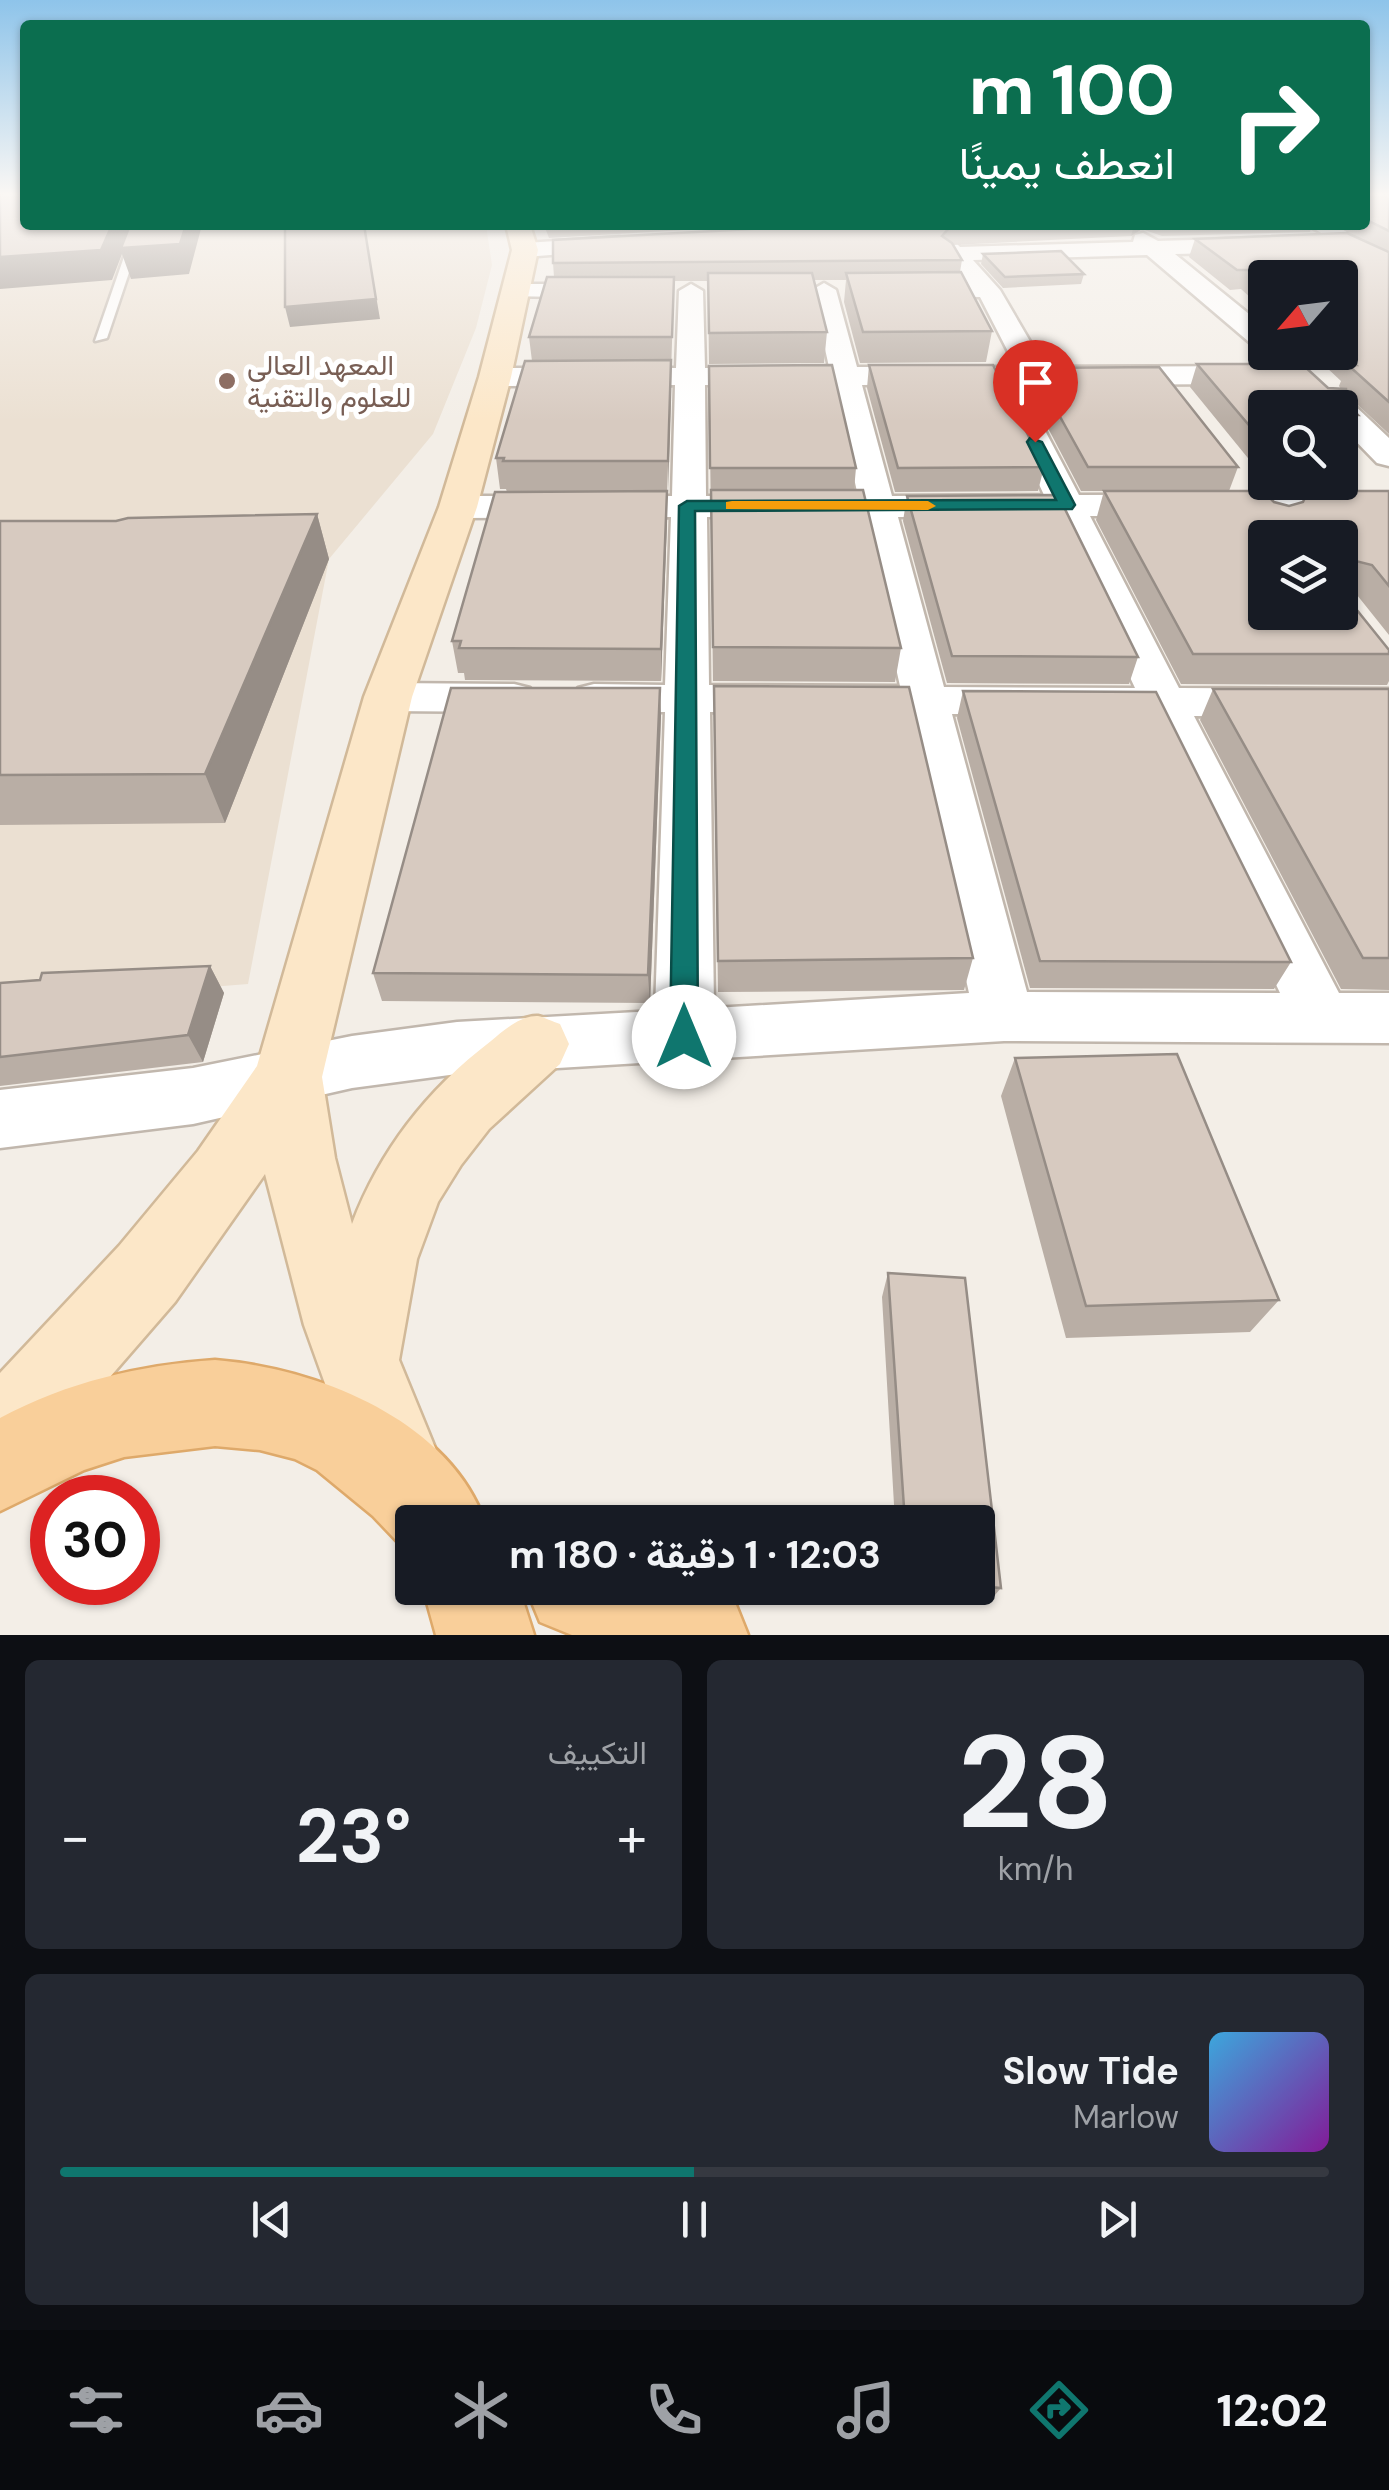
<!DOCTYPE html>
<html lang="ar">
<meta charset="utf-8">
<style>
:root{--surface:#171b24;--page:#242831;--text:#f1f3f6;--muted:#9ea1a6;--line:#363941;--accent:#0f766e}
body{margin:0;font-family:"DM Sans",Vazirmatn,sans-serif;background:var(--page);color:var(--text);direction:rtl;height:100vh;display:flex;flex-direction:column;font-size:38px;white-space:nowrap}
*{box-sizing:border-box;margin:0}
p{font-size:32px;color:var(--muted)}
.icon{flex:none;width:55px;height:55px;fill:none;stroke:currentColor;stroke-width:2;stroke-linecap:round;stroke-linejoin:round}
.map{position:relative;height:1635px;overflow:hidden;direction:ltr}
.sheet{display:flex;flex-direction:column;gap:25px;padding:25px;background:#0d0f14;flex:1}
.sheet>*{flex:none}
.top-card{position:absolute;left:20px;top:20px;width:1350px;height:210px;border-radius:10px;box-shadow:0 2px 8px #0004;direction:rtl;background:#0b6e4f;color:#fff;overflow:hidden}
.needle{width:65px;rotate:242deg}
.fabs{position:absolute;left:1248px;top:260px;display:grid;gap:20px}
.fabs a{display:grid;place-items:center;width:110px;height:110px;border-radius:10px;background:var(--surface);box-shadow:0 2px 8px #0004;font-size:50px}
.speed{position:absolute;left:30px;top:1475px;display:flex;gap:20px;font-size:50px;font-weight:700;text-align:center}
.speed>*{display:grid;place-content:center;width:130px;height:130px;border-radius:50%;background:var(--surface);box-shadow:0 2px 8px #0004;line-height:1}
.speed .limit{border:15px solid #d22;background:#fff;color:#111}
.pin{position:absolute;display:grid;place-items:center;width:85px;height:85px;color:#fff;margin:-102px -42px;border-radius:50% 50% 50% 0;rotate:-45deg;box-shadow:0 0 10px #0007}
.pin .icon{rotate:45deg}
.me{position:absolute;width:110px;margin:-55px;rotate:0deg;stroke-linejoin:round;filter:drop-shadow(0 0 8px #0008)}
.turn{display:flex;align-items:center;gap:35px;height:210px;padding:0 30px;font-size:45px}
.turn .icon{width:130px;height:130px;stroke-width:2.5}
.turn b{display:block;font-size:70px;line-height:85px}
.big{font-size:75px;font-weight:700;line-height:1.1}
.sheet .tile{flex:1;display:flex;flex-direction:column;justify-content:center;gap:15px;min-width:0;padding:0 35px;border-radius:15px;background:var(--page)}
.sheet .dial{align-items:center;gap:0}
.dial b{font-size:130px;line-height:1}
.song{display:flex;align-items:center;gap:30px}
.cover{width:120px;height:120px;border-radius:15px;background:linear-gradient(135deg,hsl(200 70% 55%),hsl(290 70% 35%))}
.played{height:10px;border-radius:5px;background:linear-gradient(90deg,var(--accent) 50%,var(--line) 50%)}
.keys{display:flex;justify-content:space-around;direction:ltr}
.heat{display:flex;justify-content:space-between;align-items:center;font-size:55px;direction:ltr}
.sheet .tiles{flex:1;display:grid;gap:25px;grid-template-columns:1fr 1fr}
.tile:last-child{grid-column:span 2}
.trip{position:absolute;left:395px;top:1505px;width:600px;height:100px;border-radius:10px;background:var(--surface);box-shadow:0 2px 8px #0004;font-weight:700;line-height:100px;text-align:center;direction:rtl}
.dock{display:flex;height:160px;justify-content:space-around;align-items:center;background:#090b0e;color:var(--muted)}
.dock .icon{width:70px;height:70px}
.dock .on{color:var(--accent)}
.dock b{font-size:45px;color:var(--text)}
.map>svg:first-child{display:block}
.education{fill:#ebe0d2}
.lines{fill:none;stroke-linecap:round;stroke-linejoin:round}
.lane-casing{stroke:#c1b7ad;stroke-width:5}
.street-casing{stroke:#c1b7ad;stroke-width:5}
.secondary-casing{stroke:#d1b999;stroke-width:5}
.primary-casing{stroke:#dea96a;stroke-width:5}
.lane{fill:#fff;fill-rule:evenodd}
.street{fill:#fff;fill-rule:evenodd}
.secondary{fill:#fce7c8;fill-rule:evenodd}
.primary{fill:#f9cf9a;fill-rule:evenodd}
.wall{fill:#b9aea5;fill-rule:evenodd}
.shaded-wall{fill:#968d86}
.building{fill:#d7cac0;stroke:#968d86;stroke-width:2.5}
.route{fill:#0f766e;stroke:#0a4d48;stroke-width:2.5}
.slow{fill:#f59e0b}
.education-dot{fill:#8d6e63;stroke:#fff;stroke-width:4}
.labels{text-anchor:middle;dominant-baseline:central;stroke-width:10;stroke-linejoin:round;paint-order:stroke}
.far-education-label{font-size:28px;fill:#785e54;stroke:#fff;text-anchor:start}
</style>
<div class="map">
<svg width="1389" height="1635" viewBox="0 0 1389 1635">
<rect width="100%" height="100%" fill="#f3eee7"/>
<path class="education" d="M0 193 25 225H486L492 265 476 328 433 434 329 559 248 984 0 1004Z"/>
<g class="lines">
<defs>
<path id="lane" d="M135 225H145L107 338 95 341Z"/>
<path id="street" d="M916 225H939L960 247 1133 242 1135 235 1143 233 1158 241 1258 238 1269 245 1258 252 1175 254 1265 327V349L1255 347 1147 255 973 260 1000 290 1045 367 1260 366 1270 369 1274 375 1270 381 1260 384 1021 385 1079 495 1389 494V516H1090L1179 688 1389 689V717L1194 716 1339 993H1389V1043L1004 1041 457 1074 352 1088 193 1124 0 1148V1090L193 1068 352 1036 457 1022 655 1011 665 712H594L578 708 572 698 578 688 594 684 665 685 671 517 458 518 446 514 440 507 446 500 458 496H672L675 385 495 386 485 383 481 377 485 371 495 368H676L679 291 691 284 703 291 705 368 829 367 812 290 824 283 836 290 857 367H1016L980 297 894 295 891 290 903 283H968ZM992 384 1044 495 892 496 862 385ZM705 385H833L858 496H706ZM1054 516 1135 688 944 687 898 517ZM707 517H862L900 686 709 685ZM710 712 907 714 969 993 714 1008ZM952 714 1148 715 1280 993 1027 992Z
M1308 225H1335L1389 257V274Z
M619 237 627 239 630 244 627 249 525 257 514 250 525 243Z
M515 284H613L625 291 613 298 506 296 503 291Z
M1340 399 1351 402 1389 438V466L1377 463 1340 425V408H1325L1329 402Z
M388 683 514 684 530 688 536 698 530 708 514 712 388 711 372 707 366 697 372 687Z"/>
<path id="secondary" d="M506 225H530L538 250 511 377 477 507 412 697 322 1077 335 1158 352 1224C380 1150 428 1089 491 1041 503 1031 521 1015 538 1016 544 1017 553 1022 560 1024L569 1044 560 1064 489 1129 461 1165 438 1202 417 1259 399 1360 447 1477 434 1509 402 1522 370 1509 304 1325 265 1174 175 1302 31 1468 0 1481V1373L119 1246 198 1151 257 1066 364 697 439 507 479 377 512 250Z"/>
<path id="primary" d="M215 1360C316 1368 448 1419 485 1522H412V1557L373 1516 317 1470 295 1459 260 1450 215 1446 124 1457 84 1470 0 1511V1418C67 1382 140 1365 215 1360Z
M423 1588H519L534 1635H436Z
M526 1588H703L734 1600 748 1635H572L540 1622Z"/>
</defs>
<use href="#lane" class="lane-casing"/>
<use href="#street" class="street-casing"/>
<use href="#secondary" class="secondary-casing"/>
<use href="#primary" class="primary-casing"/>
<use href="#lane" class="lane"/>
<use href="#street" class="street"/>
<use href="#secondary" class="secondary"/>
<use href="#primary" class="primary"/>
</g>
<path class="wall" d="M1365 193H1389V434L1346 394 1347 404 1358 415 1347 438H1340V408H1265V479L1190 387 1197 364 1328 388 1341 389 1339 386 1341 381 1310 352H1340V278H1265V311L1241 289 1230 290 1189 257 1195 239 1380 248 1334 225H1365Z
M544 225H769L549 238Z
M821 225H1312L1310 232 1162 236 1142 229 1131 236 953 245 962 260 960 272 992 331 986 362 860 363 844 302 846 280H814L827 332 824 363 709 364 708 281H674L661 681 465 680 464 673H458L452 641 507 492 506 489H500L496 458 532 361 529 337 554 277 553 263Z
M983 254 1084 274 1081 284 1003 288 981 264Z
M869 365 1044 467 1038 491 895 492 867 388Z
M709 366 856 468 854 490 901 648 895 682 713 681Z
M1033 368 1238 467 1229 491H1081L1028 390Z
M1268 482H1329L1325 491H1275Z
M1104 491 1274 502 1289 506 1389 491V635L1357 595 1344 592 1343 593 1389 654V681L1387 685 1181 684 1096 520ZM1340 538V612H1265Z
M907 496 1138 657 1129 684 947 683 903 521Z
M317 514 329 559 225 823 0 825V521H116Z
M714 686 973 958 964 990 718 992Z
M1213 689H1389V990L1341 989 1200 720Z
M963 691 1291 962 1274 989 1030 988 957 718Z
M661 716 650 1003 382 1001 373 973Z
M210 966 224 993 203 1062 0 1086V983Z
M1015 1058 1279 1300 1250 1332 1066 1338 1001 1096Z
M888 1273 965 1278 1001 1588 988 1603 900 1596 899 1588H978V1522H895L882 1297Z"/>
<path class="shaded-wall" d="M112 225H202L189 274 131 279 122 254 112 280 0 289V257Z
M364 225 380 319 290 327 285 307Z
M1134 225H1143L1142 229 1131 236Z
M671 360V389L668 492V461Z
M667 491V521L661 681V649Z
M317 514 329 559 225 823 205 774Z
M660 688 661 716 650 1003 648 975Z
M210 966 224 993 203 1062 188 1035Z"/>
<path class="building" d="M0 193H25V225H112L101 250 0 257Z
M1365 193H1389V231L1365 219Z
M130 225H186L180 244 121 248Z
M285 225H364L376 299 285 307Z
M821 225H994L950 227 942 236 952 243 962 260 553 263V240Z
M1347 233 1389 252V402L1348 365H1356L1340 350V278H1265V285L1248 270H1237L1195 239Z
M1061 251 1084 274 1005 277 983 254Z
M961 272 992 331 863 332 846 273Z
M708 273H812L827 332 709 333Z
M547 277H674L672 337H529Z
M671 360 668 461H503L504 458H496L525 361Z
M1197 364H1302L1328 388 1346 389 1347 404 1358 415H1340V408H1265V444Z
M832 365 856 468H710L709 366Z
M869 365H993L1044 467 898 468Z
M1159 367 1238 467H1088L1033 368Z
M711 490H863L901 648 713 647Z
M667 491 661 649 459 648 461 641H452L495 492Z
M1104 491H1262L1274 502 1289 506 1303 502 1308 491H1389V586L1372 565 1352 560 1351 578 1340 579V538H1265V612H1340V589L1389 650V654H1193Z
M1058 495 1138 657 952 656 907 496Z
M317 514 205 774 0 775V521H116L128 518Z
M714 686 909 687 973 958 718 961Z
M451 688H660L648 975 373 973Z
M1213 689H1389V958H1363Z
M963 691 1156 692 1291 962 1040 961Z
M210 966 188 1035 0 1057V983L40 980 42 973Z
M1177 1054 1279 1300 1086 1306 1015 1058Z
M888 1273 965 1278 1001 1588 978 1586V1522H905Z"/>
<linearGradient id="sky" x2="0" y2="1"><stop stop-color="#8ec4ea"/><stop offset="0.46" stop-color="#faf7f4"/><stop offset="1" stop-color="#faf7f4" stop-opacity="0"/></linearGradient>
<rect width="1389" height="422" fill="url(#sky)"/>
<path class="route" d="M1030 438 1042 442 1075 505 1072 509 695 511 698 1037 694 1045 684 1048 674 1045 670 1037 679 506 687 501 1056 500 1027 442Z"/>
<path class="slow" d="M732 501H928L936 506 928 510 726 509V502Z"/>
<circle class="education-dot" cx="227" cy="381" r="10"/>
<g class="labels">
<g class="far-education-label">
<text x="247" y="365">المعهد العالي<tspan x="247" dy="32">للعلوم والتقنية</tspan></text>
</g>
</g>
</svg>
<div class="fabs">
<a><svg class="needle" viewBox="-14 -14 28 28"><path d="M0-13l5 13h-10z" fill="#e53935"/><path d="M0 13l5-13h-10z" fill="#9ea1a6"/></svg></a>
<a><svg class="icon" aria-label="search" viewBox="0 0 24 24"><circle cx="10" cy="10" r="6"/><path d="M15 15l6 6"/></svg></a>
<a><svg class="icon" aria-label="layers" viewBox="0 0 24 24"><path d="M12 4l9 5-9 5-9-5zM3 14l9 5 9-5"/></svg></a>
</div>
<div class="speed"><div class="limit">30</div></div>
<div class="pin" style="left:1035px;top:442px;background:#d93025"><svg class="icon" aria-label="arrive" viewBox="0 0 24 24"><path d="M6 21V4h12l-3 4 3 4H6"/></svg></div>
<svg class="me" style="left:684px;top:1037px" viewBox="-20 -20 40 40"><circle r="19" fill="#fff"/><path d="M0-13L10 11 0 6-10 11z" fill="#0f766e"/></svg>
<div class="trip">12:03 · 1 دقيقة · 180 m</div>
<div class="top-card">
<div class="turn"><svg class="icon" aria-label="right" viewBox="0 0 24 24"><path d="M7 20v-9h11M14 6l5 5-5 5"/></svg><div><b>100 m</b>انعطف يمينًا</div></div>
</div>
</div>
<section class="sheet">
<div class="tiles">
<div class="tile dial"><b>28</b><p>km/h</p></div>
<div class="tile"><p>التكييف</p>
<div class="heat"><a>−</a><b class="big">23°</b><a>+</a></div>
</div>
<div class="tile">
<div class="song"><i class="cover"></i><div><b>Slow Tide</b><p>Marlow</p></div></div>
<div class="played"></div>
<div class="keys"><svg class="icon" aria-label="previous" viewBox="0 0 24 24"><path d="M18 5L8 12l10 7zM5 5v14"/></svg><svg class="icon" aria-label="pause" viewBox="0 0 24 24"><path d="M8 5v14M16 5v14"/></svg><svg class="icon" aria-label="next" viewBox="0 0 24 24"><path d="M6 5l10 7-10 7zM19 5v14"/></svg></div>
</div>
</div>
</section>
<nav class="dock">
<b>12:02</b>
<svg class="icon on" aria-label="directions" viewBox="0 0 24 24"><path d="M12 3l9 9-9 9-9-9zM9 14v-3h6M13 9l2 2-2 2"/></svg>
<svg class="icon" aria-label="music" viewBox="0 0 24 24"><path d="M9 18V5l10-2v13"/><circle cx="6" cy="18" r="3"/><circle cx="16" cy="16" r="3"/></svg>
<svg class="icon" aria-label="phone" viewBox="0 0 24 24"><path d="M5 4h4l2 5-3 2q2 4 5 5l2-3 5 2v4C11 20 4 13 5 4z"/></svg>
<svg class="icon" aria-label="climate" viewBox="0 0 24 24"><path d="M12 3v18M4 7l16 10M4 17L20 7"/></svg>
<svg class="icon" aria-label="car" viewBox="0 0 24 24"><path d="M5 17H2v-5l4-1 3-4h7l3 4 3 1v5h-3M9 17h6M6 11h13"/><circle cx="7" cy="17" r="2"/><circle cx="17" cy="17" r="2"/></svg>
<svg class="icon" aria-label="filters" viewBox="0 0 24 24"><path d="M4 7h16M4 17h16"/><circle cx="9" cy="7" r="2"/><circle cx="15" cy="17" r="2"/></svg>
</nav>
